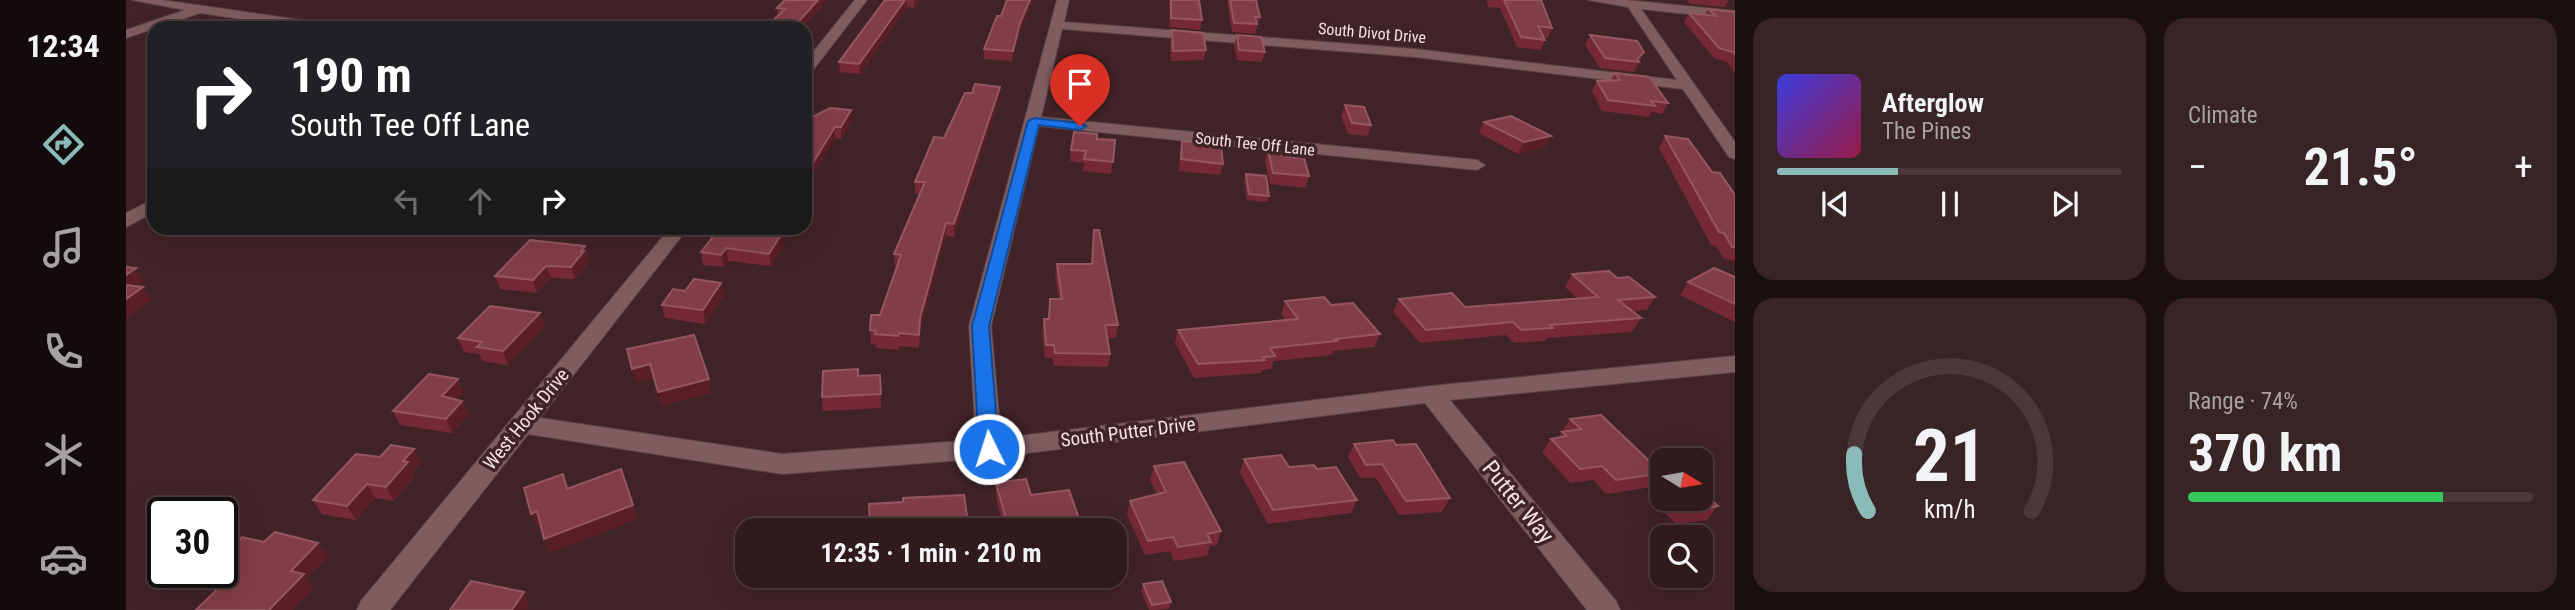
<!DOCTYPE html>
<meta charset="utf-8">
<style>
:root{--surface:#301a1c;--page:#382325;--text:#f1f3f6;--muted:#a8a1a3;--line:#4b383b;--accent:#8bbbb9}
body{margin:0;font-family:"Roboto Condensed",sans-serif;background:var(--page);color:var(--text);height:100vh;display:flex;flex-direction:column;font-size:26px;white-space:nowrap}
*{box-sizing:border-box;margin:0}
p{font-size:23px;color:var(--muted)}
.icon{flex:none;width:38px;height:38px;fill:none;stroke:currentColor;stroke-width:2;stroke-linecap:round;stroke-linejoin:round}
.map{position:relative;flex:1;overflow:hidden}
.sheet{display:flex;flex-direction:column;gap:18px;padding:18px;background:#1a0e0f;width:840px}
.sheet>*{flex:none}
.guide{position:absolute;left:21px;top:21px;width:665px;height:214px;border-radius:21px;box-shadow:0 7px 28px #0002,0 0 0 2px var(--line);background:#202124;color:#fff;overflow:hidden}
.needle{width:46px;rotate:101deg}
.controls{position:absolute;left:1524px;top:448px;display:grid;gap:14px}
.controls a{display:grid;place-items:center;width:63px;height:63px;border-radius:14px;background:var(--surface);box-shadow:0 7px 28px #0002,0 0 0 2px var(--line);font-size:35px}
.speed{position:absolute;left:21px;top:497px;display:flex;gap:14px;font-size:35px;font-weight:700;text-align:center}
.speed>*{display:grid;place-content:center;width:91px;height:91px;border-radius:50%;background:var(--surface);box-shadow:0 7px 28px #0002,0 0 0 2px var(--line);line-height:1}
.speed .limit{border:4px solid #111;border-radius:10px;background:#fff;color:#111}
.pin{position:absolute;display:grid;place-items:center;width:60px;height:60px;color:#fff;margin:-72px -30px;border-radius:50% 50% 50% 0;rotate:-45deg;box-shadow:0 0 7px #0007}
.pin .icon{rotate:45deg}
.me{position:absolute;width:77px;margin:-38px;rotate:356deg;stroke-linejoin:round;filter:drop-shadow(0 0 5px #0008)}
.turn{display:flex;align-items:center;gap:24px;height:147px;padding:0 28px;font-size:32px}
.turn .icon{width:91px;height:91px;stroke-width:2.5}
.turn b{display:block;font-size:49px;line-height:60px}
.lanes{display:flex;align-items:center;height:66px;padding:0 28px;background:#0003;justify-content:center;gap:35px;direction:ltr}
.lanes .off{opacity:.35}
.big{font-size:52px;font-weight:700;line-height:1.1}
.sheet .card{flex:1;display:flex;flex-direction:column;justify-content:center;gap:10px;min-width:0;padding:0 24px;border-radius:21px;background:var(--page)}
.sheet .dial{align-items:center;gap:0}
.dial svg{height:182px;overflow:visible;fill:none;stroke:var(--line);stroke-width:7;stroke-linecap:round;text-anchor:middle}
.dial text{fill:var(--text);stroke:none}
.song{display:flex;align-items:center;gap:21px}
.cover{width:84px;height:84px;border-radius:10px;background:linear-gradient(135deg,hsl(240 70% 55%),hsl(340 70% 35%))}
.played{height:7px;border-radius:4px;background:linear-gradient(90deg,var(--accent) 35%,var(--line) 35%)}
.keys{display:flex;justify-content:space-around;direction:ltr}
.heat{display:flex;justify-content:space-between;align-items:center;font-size:38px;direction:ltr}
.charge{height:10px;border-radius:5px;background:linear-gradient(90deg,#34c759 74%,var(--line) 0)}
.sheet .tiles{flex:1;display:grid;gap:18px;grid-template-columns:repeat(2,1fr)}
.trip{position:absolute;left:609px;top:518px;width:392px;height:70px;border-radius:21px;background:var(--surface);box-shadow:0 7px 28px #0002,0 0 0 2px var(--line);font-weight:700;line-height:70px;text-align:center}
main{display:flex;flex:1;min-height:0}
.dock{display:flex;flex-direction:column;width:126px;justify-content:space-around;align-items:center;background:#130a0b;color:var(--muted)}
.dock .icon{width:49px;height:49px}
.dock .on{color:var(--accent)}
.dock b{font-size:32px;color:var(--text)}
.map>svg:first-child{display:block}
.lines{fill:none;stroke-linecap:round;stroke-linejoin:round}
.minor-casing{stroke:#5b4346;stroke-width:2}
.minor{fill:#7e5c5f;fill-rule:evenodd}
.wall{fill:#752938}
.shaded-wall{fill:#5a1e29}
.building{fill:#823d4a;stroke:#945662;stroke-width:2}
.route{fill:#1a73e8;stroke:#114b97;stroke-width:2}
.labels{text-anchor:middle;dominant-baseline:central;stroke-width:7;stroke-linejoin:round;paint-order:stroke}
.far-street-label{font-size:16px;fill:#f5e1e2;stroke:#402326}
.street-label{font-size:19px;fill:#f5e1e2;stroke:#402326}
.near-street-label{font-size:23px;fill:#f5e1e2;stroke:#402326}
</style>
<main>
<nav class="dock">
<b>12:34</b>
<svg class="icon on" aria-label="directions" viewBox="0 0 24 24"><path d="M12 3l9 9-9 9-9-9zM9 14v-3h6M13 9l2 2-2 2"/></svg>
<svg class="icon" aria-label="music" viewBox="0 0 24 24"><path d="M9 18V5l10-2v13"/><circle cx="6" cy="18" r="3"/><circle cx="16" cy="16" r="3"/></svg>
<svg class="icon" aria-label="phone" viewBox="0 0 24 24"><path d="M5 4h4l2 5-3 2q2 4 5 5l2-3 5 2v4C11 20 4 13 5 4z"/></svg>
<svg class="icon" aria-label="climate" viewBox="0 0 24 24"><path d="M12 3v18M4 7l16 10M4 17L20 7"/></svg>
<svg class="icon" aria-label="car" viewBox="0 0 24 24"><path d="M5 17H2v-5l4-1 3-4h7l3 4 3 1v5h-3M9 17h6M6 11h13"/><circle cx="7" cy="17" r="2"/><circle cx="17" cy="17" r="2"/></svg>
</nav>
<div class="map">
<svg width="1609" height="610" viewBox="0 0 1609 610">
<rect width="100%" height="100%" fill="#402326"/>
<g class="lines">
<defs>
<path id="minor" d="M6 0H36L203 24 209 28H177L74 13 0 38V30L59 10Z
M729 0H741L684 74 679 75V62Z
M931 0H943L938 22 1289 49 1551 80 1502 7 1462 0H1501L1609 11V19L1515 9 1609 142V159L1603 157 1557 89 1289 57 936 29 915 117 1351 160 1359 165 1351 170 913 126 865 326 875 438 1305 386 1609 356V372L1324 400 1490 601 1494 610H1461L1299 403 863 458 656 474 402 434 264 610H231L235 601 544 228H562L414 418 656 454 850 440 843 326Z
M28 199V212L0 227V213Z"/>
</defs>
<use href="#minor" class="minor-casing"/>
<use href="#minor" class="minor"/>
</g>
<path class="wall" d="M659 0H701L676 28 652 15 651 8Z
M759 0H793L788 8 781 7 734 74 714 72 713 62Z
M881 0H907L894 32 886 61 858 59V49L875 16Z
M1043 0H1073L1076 20 1074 30 1044 27Z
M1101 0H1130L1134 17 1129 34 1106 32Z
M1361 0H1415L1426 28 1422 38 1418 37 1419 40 1415 50 1391 47 1374 8 1362 7Z
M1561 0H1603L1599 7 1564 4Z
M1582 9 1609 12V73L1601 62 1588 58 1558 22 1563 13 1579 15Z
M1046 30 1080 50 1078 60 1045 61 1044 40Z
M1111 35 1139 52 1136 62 1111 60 1108 45Z
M1464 35 1518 52 1508 72 1474 68 1459 45Z
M1489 73 1542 103 1536 114 1526 112 1523 117 1476 111 1466 91 1471 81 1485 80Z
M874 87V97L828 237 820 236 794 331 793 348 773 346V350L750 348 749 344H745L744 330 754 315 771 267H769L768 254 794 194 789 193V182L818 138 846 93Z
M1219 105 1245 125 1242 136 1222 134 1215 116Z
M679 115 726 121 715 139 709 138 679 190Z
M1358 122 1420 147 1392 154 1353 133Z
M1539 136 1586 172 1609 195V261L1598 259 1590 246 1585 245 1533 148Z
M971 139 989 140 985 174 957 171 958 163 944 161 945 150Z
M1056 141 1097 164 1094 175 1053 171 1054 153Z
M1142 150 1162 157 1183 176 1180 188 1144 184 1139 161Z
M1120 174 1143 196 1141 202 1121 200 1118 180Z
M612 228H657L653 233H656L657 246 645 266 602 261 598 267 577 265 575 252 604 236Z
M968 230 992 325 990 338H981L984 354 982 367 928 366 927 358H919L916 332 918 319H922L924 299H933L929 276 931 264H965Z
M459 246 463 259 461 261 462 264 449 279 425 278 411 293 374 289 369 276Z
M1446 274 1491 278 1529 297 1521 310 1506 311 1515 318 1506 332 1421 338 1419 341 1388 343 1380 335 1294 343 1267 312 1273 299 1339 307 1452 299 1439 287Z
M1609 277V322L1554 295 1562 282Z
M559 291 598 295 579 324 539 318 536 305Z
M1159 301 1205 305 1254 334 1248 347 1207 351 1206 355 1148 361 1145 369 1136 370 1135 373 1068 378 1049 343 1052 330 1159 320 1155 314Z
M419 326 382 365 356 361 353 354 338 352 332 338Z
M754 375 755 408 697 411 696 397Z
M338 392 331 399 336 401 343 414 326 433 274 425 267 411Z
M1444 419 1536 473 1526 487 1480 494 1467 480 1444 483 1416 452 1425 439 1432 438Z
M1228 444 1270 445 1324 498 1316 512 1273 515 1250 478H1234L1222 457Z
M288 449 295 462 287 472 289 476 268 501 249 498 230 520 196 514 187 500 254 457Z
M1118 459 1163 467 1231 500 1225 513 1142 524 1114 473Z
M1028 466 1095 531 1091 545 1084 546 1081 556 1048 561 1044 551 1019 555 1001 515 1004 501 1031 494 1024 480Z
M1532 482H1536V499H1575L1592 506 1581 520 1550 524 1522 496Z
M870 483 957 530H878L870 497Z
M138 542 192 543 202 557 181 578 188 588 96 584H93L84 572H96Z
M1017 584 1045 602 1043 609 1023 610 1015 591Z"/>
<path class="shaded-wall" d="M692 0H701L676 28H667Z
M779 0H781V7L734 74 733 64Z
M788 0H793L788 8Z
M904 0H907L894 32 886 61 887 51 894 23Z
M874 87V97L828 237V224Z
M725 110 726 121 715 139V127Z
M709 127V138L679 190V176Z
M1425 136 1420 147 1392 154 1398 142Z
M820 223V236L794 331 793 348 794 318Z
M648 228H657L647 244 645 232Z
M656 233 657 246 645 266 643 254Z
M459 246 463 259 461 261 462 264 449 279 445 267Z
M600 248 602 261 598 267 595 255Z
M420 266 425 278 411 293 407 280Z
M10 268 18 281 5 290 17 287 26 300 0 319V275Z
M595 283 598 295 579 324 577 310Z
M414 313 419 326 382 365 377 351Z
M524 364 528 378 510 382 506 369Z
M332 379 338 392 322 409 316 396Z
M583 379 585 393 535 406 532 392Z
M336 401 343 414 326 433 320 419Z
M288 449 295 462 287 472 289 476 268 501 260 487 277 461Z
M241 484 249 498 230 520 221 506Z
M507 505 512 519 424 553 418 539Z
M411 511 417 525 411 528 405 514Z
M192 543 202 557 181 578 188 588 167 610H143L165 571Z
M398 592 404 605 401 610H386Z"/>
<path class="building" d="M659 0H692L667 28H639L659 9 651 8Z
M759 0H779L733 64 713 62Z
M881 0H904L894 23 887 51 858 49 871 16H875Z
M1045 0H1073L1076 20 1045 18Z
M1104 0H1130L1134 17H1129L1131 24 1108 23Z
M1378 0H1415L1426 28 1412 26 1419 40 1395 37Z
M1582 9 1609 12V55L1607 52 1593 48 1563 13 1590 16Z
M1046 30 1077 33 1080 50 1047 51Z
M1111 35 1135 37 1139 52 1113 50Z
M1464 35 1511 41 1518 52 1511 59 1513 62 1479 58Z
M1489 73 1523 77 1542 103 1525 101 1529 106 1482 100 1471 81 1494 80Z
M849 84 874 87 828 224 820 223 794 318 793 335 773 333 772 336 749 334 750 331 744 330 745 315H754L775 255 768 254 799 182H789L808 137 818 138 839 93H846Z
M1219 105 1238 107 1245 125 1226 123Z
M704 108 725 110 715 127H709L679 176V115L689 116Z
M1385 116 1425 136 1398 142 1358 122Z
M948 132 971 134V139L989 140 987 162 958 159 960 151 945 150Z
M1539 136 1562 139 1586 172 1594 173 1609 195V247H1606L1598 233 1593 232Z
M1056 141 1095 145 1097 164 1055 159Z
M1142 150 1161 151 1162 157 1178 158 1183 176 1147 173Z
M1120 174 1140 176 1143 196 1123 194Z
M612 228H648L645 232 656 233 643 254 600 248 595 255 575 252 589 234 604 236Z
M968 230H973L992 325H979L984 354 929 353 928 345H920L918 319H923L924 299H936L931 264H966Z
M404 240 459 246 455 251H458L445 267 420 266 407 280 369 276Z
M0 267 10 268 0 275Z
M1588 268 1609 277V304L1562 282Z
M1483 271 1491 278 1503 277 1529 297 1492 300 1515 318 1424 325 1427 328 1395 330 1387 322 1300 330 1273 299 1326 293 1339 307 1472 297 1446 274Z
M568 279 595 283 577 310 536 305 547 289 559 291Z
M0 285 17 287 0 299Z
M1198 297 1205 305 1227 303 1254 334 1209 339 1211 341 1144 348 1149 356 1137 357 1139 360 1072 364 1052 330 1172 319 1159 301Z
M364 306 414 313 377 351 351 347 356 342 332 338Z
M568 335 583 379 532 392 524 364 506 369 501 349Z
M732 369V376L754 375 755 394 696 397 697 371Z
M303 374 332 379 316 396 336 401 320 419 267 411Z
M1475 415 1536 473 1490 480 1476 466 1454 469 1425 439 1441 436 1436 432 1455 429 1444 419Z
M1267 440 1270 445 1290 444 1324 498 1280 501 1256 464 1240 465 1228 444Z
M265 445 288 449 277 461 282 462 260 487 241 484 221 506 187 500 230 454 254 457Z
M1155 455 1163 467 1188 465 1191 469 1210 467 1231 500 1147 510 1118 459Z
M1058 462 1095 531 1081 534 1085 542 1052 547 1047 537 1022 541 1004 501 1040 492 1028 466Z
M495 469 507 505 418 539 411 511 405 514 398 488 437 474 441 489Z
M900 479 905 495 943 490 957 530H883L870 483Z
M1575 490 1592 506 1562 511 1549 499H1575Z
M838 495 843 530H744L743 504 777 502V498Z
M149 532 192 543 165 571 178 574 143 610H70L105 576 91 572H96V556L116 537 138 542Z
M345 581 398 592 386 610H324Z
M1036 581 1045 602 1026 605 1017 584Z"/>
<path class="route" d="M908 118 954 123 960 126 954 130 913 125 863 326 873 449 863 456 853 449 846 326 902 121Z"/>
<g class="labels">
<g class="far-street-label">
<text transform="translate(1246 33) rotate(5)">South Divot Drive</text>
<text transform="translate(1129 144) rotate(6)">South Tee Off Lane</text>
</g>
<g class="street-label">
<text transform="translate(400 419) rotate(-51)">West Hook Drive</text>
<text transform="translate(1002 432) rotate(-7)">South Putter Drive</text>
</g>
<g class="near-street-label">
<text transform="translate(1392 502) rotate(51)">Putter Way</text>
</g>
</g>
</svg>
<div class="controls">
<a><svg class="needle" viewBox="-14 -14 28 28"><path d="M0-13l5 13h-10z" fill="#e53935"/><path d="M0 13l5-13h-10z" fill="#a8a1a3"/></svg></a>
<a><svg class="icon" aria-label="search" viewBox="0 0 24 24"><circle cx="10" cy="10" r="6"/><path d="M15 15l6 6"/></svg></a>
</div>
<div class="speed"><div class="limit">30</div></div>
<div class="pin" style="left:954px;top:126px;background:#d93025"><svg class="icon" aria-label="arrive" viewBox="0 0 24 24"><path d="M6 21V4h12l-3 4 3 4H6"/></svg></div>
<svg class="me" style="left:863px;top:449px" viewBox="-20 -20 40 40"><circle r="17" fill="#1a73e8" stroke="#fff" stroke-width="3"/><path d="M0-11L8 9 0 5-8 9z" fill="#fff"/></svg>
<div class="trip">12:35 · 1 min · 210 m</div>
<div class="guide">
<div class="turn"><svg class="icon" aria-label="right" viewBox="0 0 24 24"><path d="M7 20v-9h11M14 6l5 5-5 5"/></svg><div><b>190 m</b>South Tee Off Lane</div></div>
<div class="lanes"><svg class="icon off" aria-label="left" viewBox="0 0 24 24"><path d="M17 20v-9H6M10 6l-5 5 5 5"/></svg><svg class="icon off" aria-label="ahead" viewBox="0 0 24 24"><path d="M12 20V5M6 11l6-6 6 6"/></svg><svg class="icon" aria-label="right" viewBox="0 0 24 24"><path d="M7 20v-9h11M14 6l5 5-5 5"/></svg></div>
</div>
</div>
<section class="sheet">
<div class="tiles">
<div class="card">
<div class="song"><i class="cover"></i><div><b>Afterglow</b><p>The Pines</p></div></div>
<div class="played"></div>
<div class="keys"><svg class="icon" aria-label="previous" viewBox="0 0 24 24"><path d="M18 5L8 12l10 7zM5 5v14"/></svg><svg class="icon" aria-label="pause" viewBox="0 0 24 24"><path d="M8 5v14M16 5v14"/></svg><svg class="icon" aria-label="next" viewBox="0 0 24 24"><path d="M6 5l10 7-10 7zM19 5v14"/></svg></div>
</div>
<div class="card"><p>Climate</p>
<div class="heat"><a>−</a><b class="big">21.5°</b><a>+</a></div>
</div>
<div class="card dial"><svg viewBox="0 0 100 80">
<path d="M14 69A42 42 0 1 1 86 69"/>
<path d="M14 69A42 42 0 0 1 8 44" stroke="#8bbbb9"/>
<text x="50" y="56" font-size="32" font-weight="700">21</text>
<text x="50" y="72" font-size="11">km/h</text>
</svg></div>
<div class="card"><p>Range · 74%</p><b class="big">370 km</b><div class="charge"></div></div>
</div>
</section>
</main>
